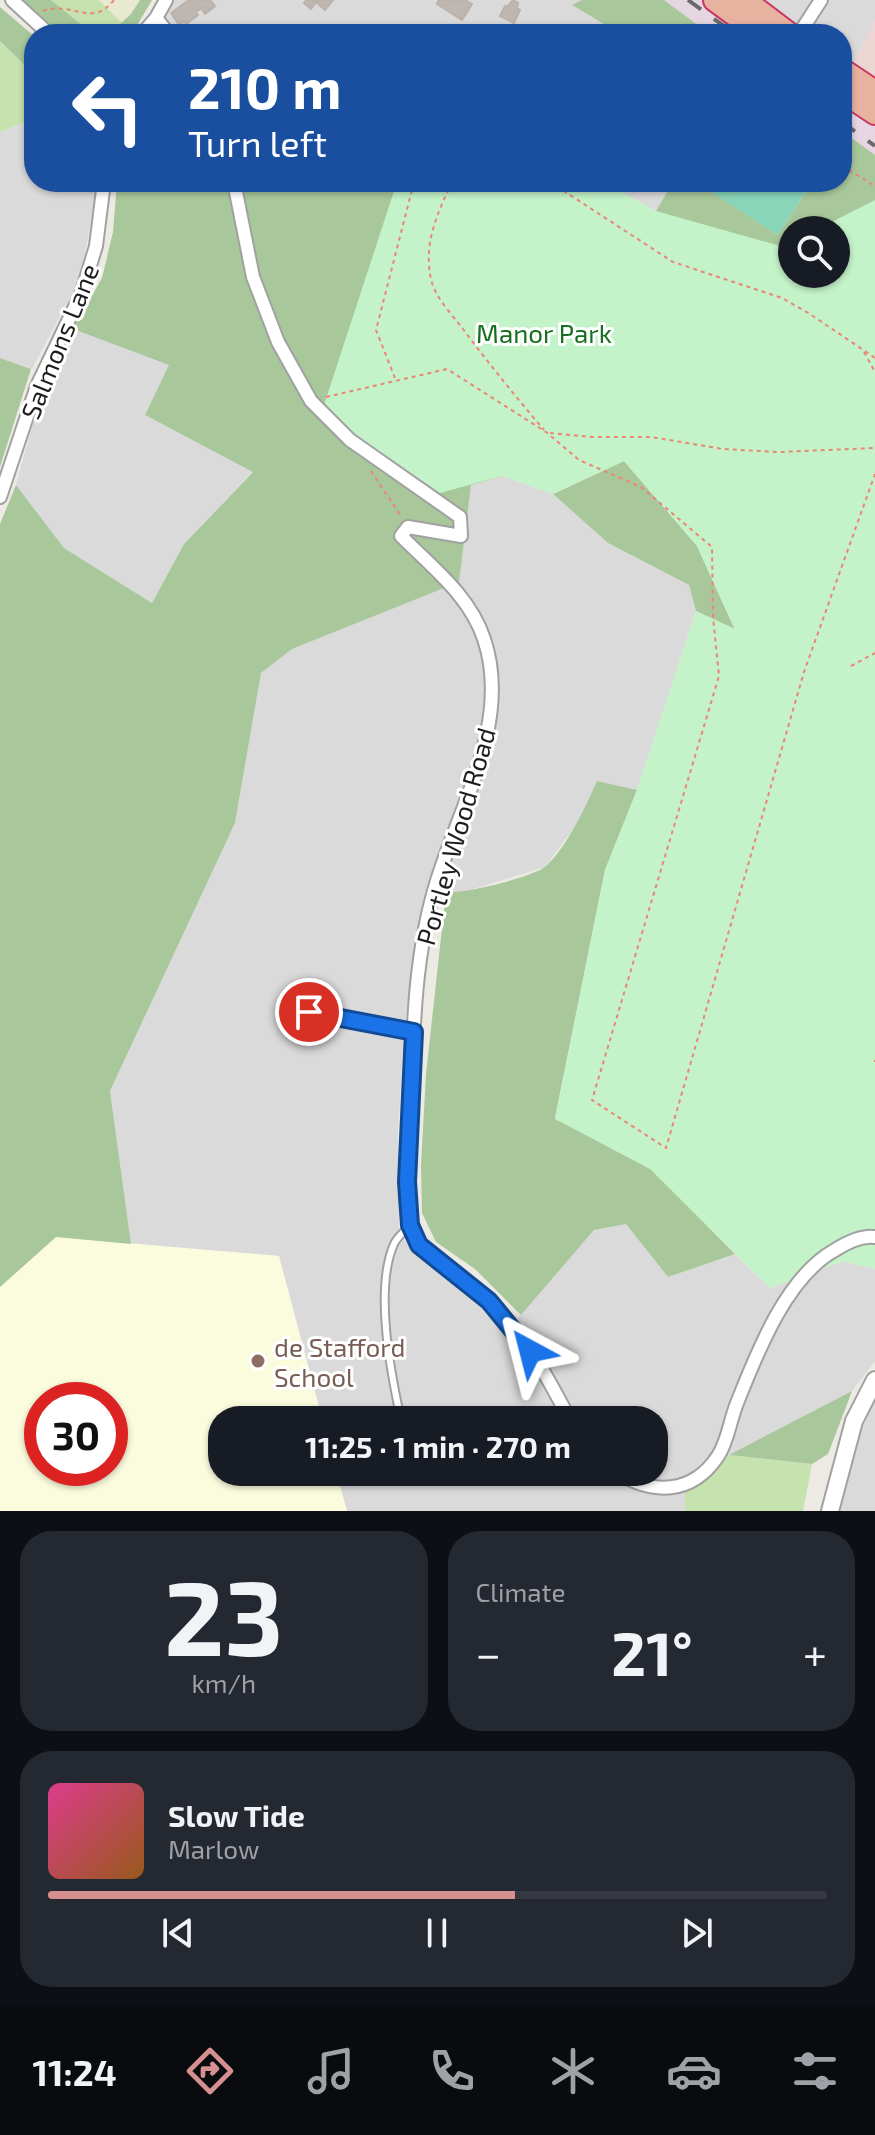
<!DOCTYPE html>
<meta charset="utf-8">
<style>
:root{--surface:#171b24;--page:#242831;--text:#f1f3f6;--muted:#9ea1a6;--line:#363941;--accent:#d69090}
body{margin:0;font-family:"Exo 2",sans-serif;background:var(--page);color:var(--text);height:100vh;display:flex;flex-direction:column;font-size:30px;white-space:nowrap}
*{box-sizing:border-box;margin:0}
p{font-size:26px;color:var(--muted)}
.icon{flex:none;width:44px;height:44px;fill:none;stroke:currentColor;stroke-width:2;stroke-linecap:round;stroke-linejoin:round}
.map{position:relative;height:1511px;overflow:hidden}
.details{display:flex;flex-direction:column;gap:20px;padding:20px;background:#0d0f14;flex:1}
.details>*{flex:none}
.banner{position:absolute;left:24px;top:24px;width:828px;height:168px;border-radius:32px;box-shadow:0 2px 6px #0004;background:#1a4fa0;color:#fff;overflow:hidden}
.buttons{position:absolute;left:778px;top:216px;display:grid;gap:16px}
.buttons a{display:grid;place-items:center;width:72px;height:72px;border-radius:50%;background:var(--surface);box-shadow:0 2px 6px #0004;font-size:40px}
.speed{position:absolute;left:24px;top:1382px;display:flex;gap:16px;font-size:40px;font-weight:700;text-align:center}
.speed>*{display:grid;place-content:center;width:104px;height:104px;border-radius:50%;background:var(--surface);box-shadow:0 2px 6px #0004;line-height:1}
.speed .limit{border:12px solid #d22;background:#fff;color:#111}
.pin{position:absolute;display:grid;place-items:center;width:68px;height:68px;color:#fff;margin:-34px;border:4px solid #fff;border-radius:50%;box-shadow:0 2px 8px #0007}
.me{position:absolute;width:88px;margin:-44px;rotate:322deg;stroke-linejoin:round;filter:drop-shadow(0 0 6px #0008)}
.turn{display:flex;align-items:center;gap:28px;height:168px;padding:0 32px;font-size:36px}
.turn .icon{width:104px;height:104px;stroke-width:2.5}
.turn b{display:block;font-size:56px;line-height:68px}
.big{font-size:60px;font-weight:700;line-height:1.1}
.details .card{flex:1;display:flex;flex-direction:column;justify-content:center;gap:12px;min-width:0;padding:0 28px;border-radius:32px;background:var(--page)}
.details .dial{align-items:center;gap:0}
.dial b{font-size:104px;line-height:1}
.song{display:flex;align-items:center;gap:24px}
.cover{width:96px;height:96px;border-radius:12px;background:linear-gradient(135deg,hsl(330 70% 55%),hsl(30 70% 35%))}
.played{height:8px;border-radius:4px;background:linear-gradient(90deg,var(--accent) 60%,var(--line) 60%)}
.keys{display:flex;justify-content:space-around;direction:ltr}
.heat{display:flex;justify-content:space-between;align-items:center;font-size:44px;direction:ltr}
.details .tiles{flex:1;display:grid;gap:20px;grid-template-columns:1fr 1fr}
.card:last-child{grid-column:span 2}
.trip{position:absolute;left:208px;top:1406px;width:460px;height:80px;border-radius:32px;background:var(--surface);box-shadow:0 2px 6px #0004;font-weight:700;line-height:80px;text-align:center}
.tabs{display:flex;height:128px;justify-content:space-around;align-items:center;background:#090b0e;color:var(--muted)}
.tabs .icon{width:56px;height:56px}
.tabs .on{color:var(--accent)}
.tabs b{font-size:36px;color:var(--text)}
.map>svg:first-child{display:block}
.residential{fill:#dbdada}
.commercial{fill:#ecd6d4}
.industrial{fill:#e5d6e2}
.education{fill:#fbfbde;fill-rule:evenodd}
.farmland{fill:#e7ead0}
.grass{fill:#c6e2ae}
.forest{fill:#a8c89c;fill-rule:evenodd}
.park{fill:#c4f3c9}
.pitch{fill:#89d5ba}
.building{fill:#bdb6b1;stroke:#bdb2a8;stroke-width:2}
.lines{fill:none;stroke-linecap:round;stroke-linejoin:round}
.service-casing{stroke:#a1a1a1;stroke-width:10}
.minor-casing{stroke:#a1a1a1;stroke-width:16}
.tertiary-casing{stroke:#a1a1a1;stroke-width:20}
.trunk-casing{stroke:#c63563;stroke-width:26}
.path{stroke:#eb8676;stroke-width:2;stroke-dasharray:4 4;stroke-linecap:butt}
.service{stroke:#fff;stroke-width:6}
.minor{stroke:#fff;stroke-width:12}
.tertiary{stroke:#fff;stroke-width:16}
.trunk{stroke:#e8b2a1;stroke-width:22}
.rail{stroke:#6b6b6b;stroke-width:4;stroke-dasharray:16 16;stroke-linecap:butt}
.route-casing{stroke:#114b97;stroke-width:20}
.route{stroke:#1a73e8;stroke-width:14}
.education-dot{fill:#8d6e63;stroke:#fff;stroke-width:3}
.labels{text-anchor:middle;dominant-baseline:central;stroke-width:6;stroke-linejoin:round;paint-order:stroke}
.park-label{font-size:26px;fill:#167020;stroke:#fff}
.street-label{font-size:26px;fill:#1d1d1d;stroke:#fff}
.education-label{font-size:26px;fill:#785e54;stroke:#fff;text-anchor:start}
</style>
<div class="map">
<svg width="875" height="1511" viewBox="0 0 875 1511">
<rect width="100%" height="100%" fill="#edeae4"/>
<path class="residential" d="M172 0H582L573 6 620 34H176L165 20Z
M760 0H875V21L852 67 842 60V34H805Z
M34 118V182H95V199L80 278 32 369 0 358V132Z
M603 182H673L656 211Z
M73 329 170 365 145 415 253 471 184 544 152 603 64 548 16 485 42 390Z
M502 476 553 494 608 543 689 585 696 611 637 790 597 781 582 817 545 867 460 893 426 891 418 924 404 1032 398 1131 399 1231 414 1254 468 1292 506 1332 594 1230 626 1223 668 1277 735 1254 770 1288 844 1261 875 1269V1361L852 1391 726 1458 713 1451 688 1476 685 1511H347L336 1472H654V1420H323L279 1256 131 1244 110 1091 235 823 261 673 292 649 458 582 440 493Z
M875 1402V1511H838L855 1441Z"/>
<path class="commercial" d="M875 21V82L852 67Z"/>
<path class="industrial" d="M664 0H700L747 34H710Z
M842 102 875 125V155L842 131Z"/>
<path class="education" d="M56 1237 279 1256 322 1420H222V1472H336L347 1511H0V1287ZM42 1400H110V1468H42Z"/>
<path class="farmland" d="M99 0H140L131 14 122 23Z"/>
<path class="grass" d="M51 0H99L122 23 109 34H93Z
M0 41 34 74V118L0 132Z
M729 1455 812 1464 803 1511H685V1493L715 1473Z"/>
<path class="forest" d="M23 0H51L93 34H61Z
M140 0H152L132 34H109L131 14Z
M582 0H664L710 34H620L572 5Z
M0 7 34 36V74L0 41Z
M842 131 875 155V318L656 211 673 182H701L700 184 778 235 812 182H842ZM792 230H836V274H792Z
M117 182H432L502 476 471 485 459 582 292 649 261 673 235 823 110 1091 131 1244 56 1237 0 1287V524L16 485 64 548 152 603 184 544 253 472 145 415 169 365 73 329 102 278 113 232Z
M0 358 31 369 0 467Z
M624 461 697 546 735 630 696 611 689 585 608 543 553 494Z
M597 781 637 790 605 870 555 1118 650 1168 735 1254 668 1277 626 1224 594 1230 521 1315 475 1269 436 1242 422 1213 421 1166 426 1074 446 892C463 894 534 877 546 866 567 847 586 806 597 781Z
M852 1391 828 1454 812 1464 729 1455Z"/>
<path class="park" d="M397 182H603L656 211 784 247 792 243V274H836V230H816L875 200V1269L844 1261 770 1288 650 1169 555 1119 605 870 637 790 696 611 735 629 697 546 624 461 553 494 502 476 440 493 355 436 324 405Z"/>
<path class="pitch" d="M701 182H812L778 235 700 185Z"/>
<path class="building" d="M189 0H210L215 6 205 14 201 8 196 12 198 15 186 24 184 21 179 25 171 13Z
M306 0H333L325 10 316 2 311 9 304 3Z
M439 0H465L472 4 462 20 437 4Z
M513 0 518 3 517 8 520 10 514 23 500 16 505 6 507 7Z"/>
<g class="lines">
<defs>
<path id="service" d="M309 1012 414 1032
M401 1420C391 1374 374 1289 394 1244 397 1237 405 1231 410 1225"/>
<path id="minor" d="M12 0 49 34
M156 18 169 34
M142 34 156 18 166 0
M799 34 821 0
M234 182 253 277 278 342 311 401 350 440 460 517 461 536 408 527 401 536C432 567 470 596 484 639 512 721 459 807 436 884 412 963 413 1048 410 1130 408 1158 402 1200 411 1227 420 1257 466 1279 489 1301 499 1310 508 1321 517 1332 538 1359 554 1390 570 1420
M0 497 37 386 82 292 96 246 104 182
M616 1472C653 1495 692 1495 718 1456 728 1441 730 1420 737 1403 757 1353 786 1277 835 1250 846 1243 861 1235 875 1237"/>
<path id="tertiary" d="M830 1511 854 1421 875 1380"/>
<path id="trunk" d="M715 0 761 34
M744 0 789 34
M842 70 875 92
M842 91 875 113"/>
</defs>
<use href="#service" class="service-casing"/>
<use href="#minor" class="minor-casing"/>
<use href="#tertiary" class="tertiary-casing"/>
<use href="#trunk" class="trunk-casing"/>
<path class="path" d="M43 11C72 0 91 29 114 0
M842 166 875 186
M452 182C437 214 422 246 432 283 437 299 452 315 463 329 489 364 516 397 544 430
M550 182 673 262 782 298 810 314 875 358
M864 352 875 372
M395 378 376 330 414 182
M326 397 447 369 546 432 579 460 641 487 712 547 713 617 719 676 592 1100 666 1148 804 672 875 474
M550 433 592 437H651L723 449 778 452 875 448
M371 471 401 516
M851 666 875 653
M874 1061H875"/>
<use href="#service" class="service"/>
<use href="#minor" class="minor"/>
<use href="#tertiary" class="tertiary"/>
<use href="#trunk" class="trunk"/>
<path class="rail" d="M688 0 735 34
M842 122 875 146"/>
</g>
<g class="lines">
<defs>
<path id="route" d="M309 1012 414 1032 407 1182 410 1225 419 1245 489 1301 530 1351"/>
</defs>
<use href="#route" class="route-casing"/>
<use href="#route" class="route"/>
</g>
<circle class="education-dot" cx="258" cy="1361" r="8"/>
<g class="labels">
<g class="park-label">
<text x="544" y="332">Manor Park</text>
</g>
<g class="street-label">
<text transform="translate(59 341) rotate(-68)">Salmons Lane</text>
<text transform="translate(455 836) rotate(-74)">Portley Wood Road</text>
</g>
<g class="education-label">
<text x="274" y="1346">de Stafford<tspan x="274" dy="30">School</tspan></text>
</g>
</g>
</svg>
<div class="buttons">
<a><svg class="icon" aria-label="search" viewBox="0 0 24 24"><circle cx="10" cy="10" r="6"/><path d="M15 15l6 6"/></svg></a>
</div>
<div class="speed"><div class="limit">30</div></div>
<div class="pin" style="left:309px;top:1012px;background:#d93025"><svg class="icon" aria-label="arrive" viewBox="0 0 24 24"><path d="M6 21V4h12l-3 4 3 4H6"/></svg></div>
<svg class="me" style="left:530px;top:1351px" viewBox="-20 -20 40 40"><path d="M0-17L14 15 0 8-14 15z" fill="#1a73e8" stroke="#fff" stroke-width="4"/></svg>
<div class="trip">11:25 · 1 min · 270 m</div>
<div class="banner">
<div class="turn"><svg class="icon" aria-label="left" viewBox="0 0 24 24"><path d="M17 20v-9H6M10 6l-5 5 5 5"/></svg><div><b>210 m</b>Turn left</div></div>
</div>
</div>
<section class="details">
<div class="tiles">
<div class="card dial"><b>23</b><p>km/h</p></div>
<div class="card"><p>Climate</p>
<div class="heat"><a>−</a><b class="big">21°</b><a>+</a></div>
</div>
<div class="card">
<div class="song"><i class="cover"></i><div><b>Slow Tide</b><p>Marlow</p></div></div>
<div class="played"></div>
<div class="keys"><svg class="icon" aria-label="previous" viewBox="0 0 24 24"><path d="M18 5L8 12l10 7zM5 5v14"/></svg><svg class="icon" aria-label="pause" viewBox="0 0 24 24"><path d="M8 5v14M16 5v14"/></svg><svg class="icon" aria-label="next" viewBox="0 0 24 24"><path d="M6 5l10 7-10 7zM19 5v14"/></svg></div>
</div>
</div>
</section>
<nav class="tabs">
<b>11:24</b>
<svg class="icon on" aria-label="directions" viewBox="0 0 24 24"><path d="M12 3l9 9-9 9-9-9zM9 14v-3h6M13 9l2 2-2 2"/></svg>
<svg class="icon" aria-label="music" viewBox="0 0 24 24"><path d="M9 18V5l10-2v13"/><circle cx="6" cy="18" r="3"/><circle cx="16" cy="16" r="3"/></svg>
<svg class="icon" aria-label="phone" viewBox="0 0 24 24"><path d="M5 4h4l2 5-3 2q2 4 5 5l2-3 5 2v4C11 20 4 13 5 4z"/></svg>
<svg class="icon" aria-label="climate" viewBox="0 0 24 24"><path d="M12 3v18M4 7l16 10M4 17L20 7"/></svg>
<svg class="icon" aria-label="car" viewBox="0 0 24 24"><path d="M5 17H2v-5l4-1 3-4h7l3 4 3 1v5h-3M9 17h6M6 11h13"/><circle cx="7" cy="17" r="2"/><circle cx="17" cy="17" r="2"/></svg>
<svg class="icon" aria-label="filters" viewBox="0 0 24 24"><path d="M4 7h16M4 17h16"/><circle cx="9" cy="7" r="2"/><circle cx="15" cy="17" r="2"/></svg>
</nav>
